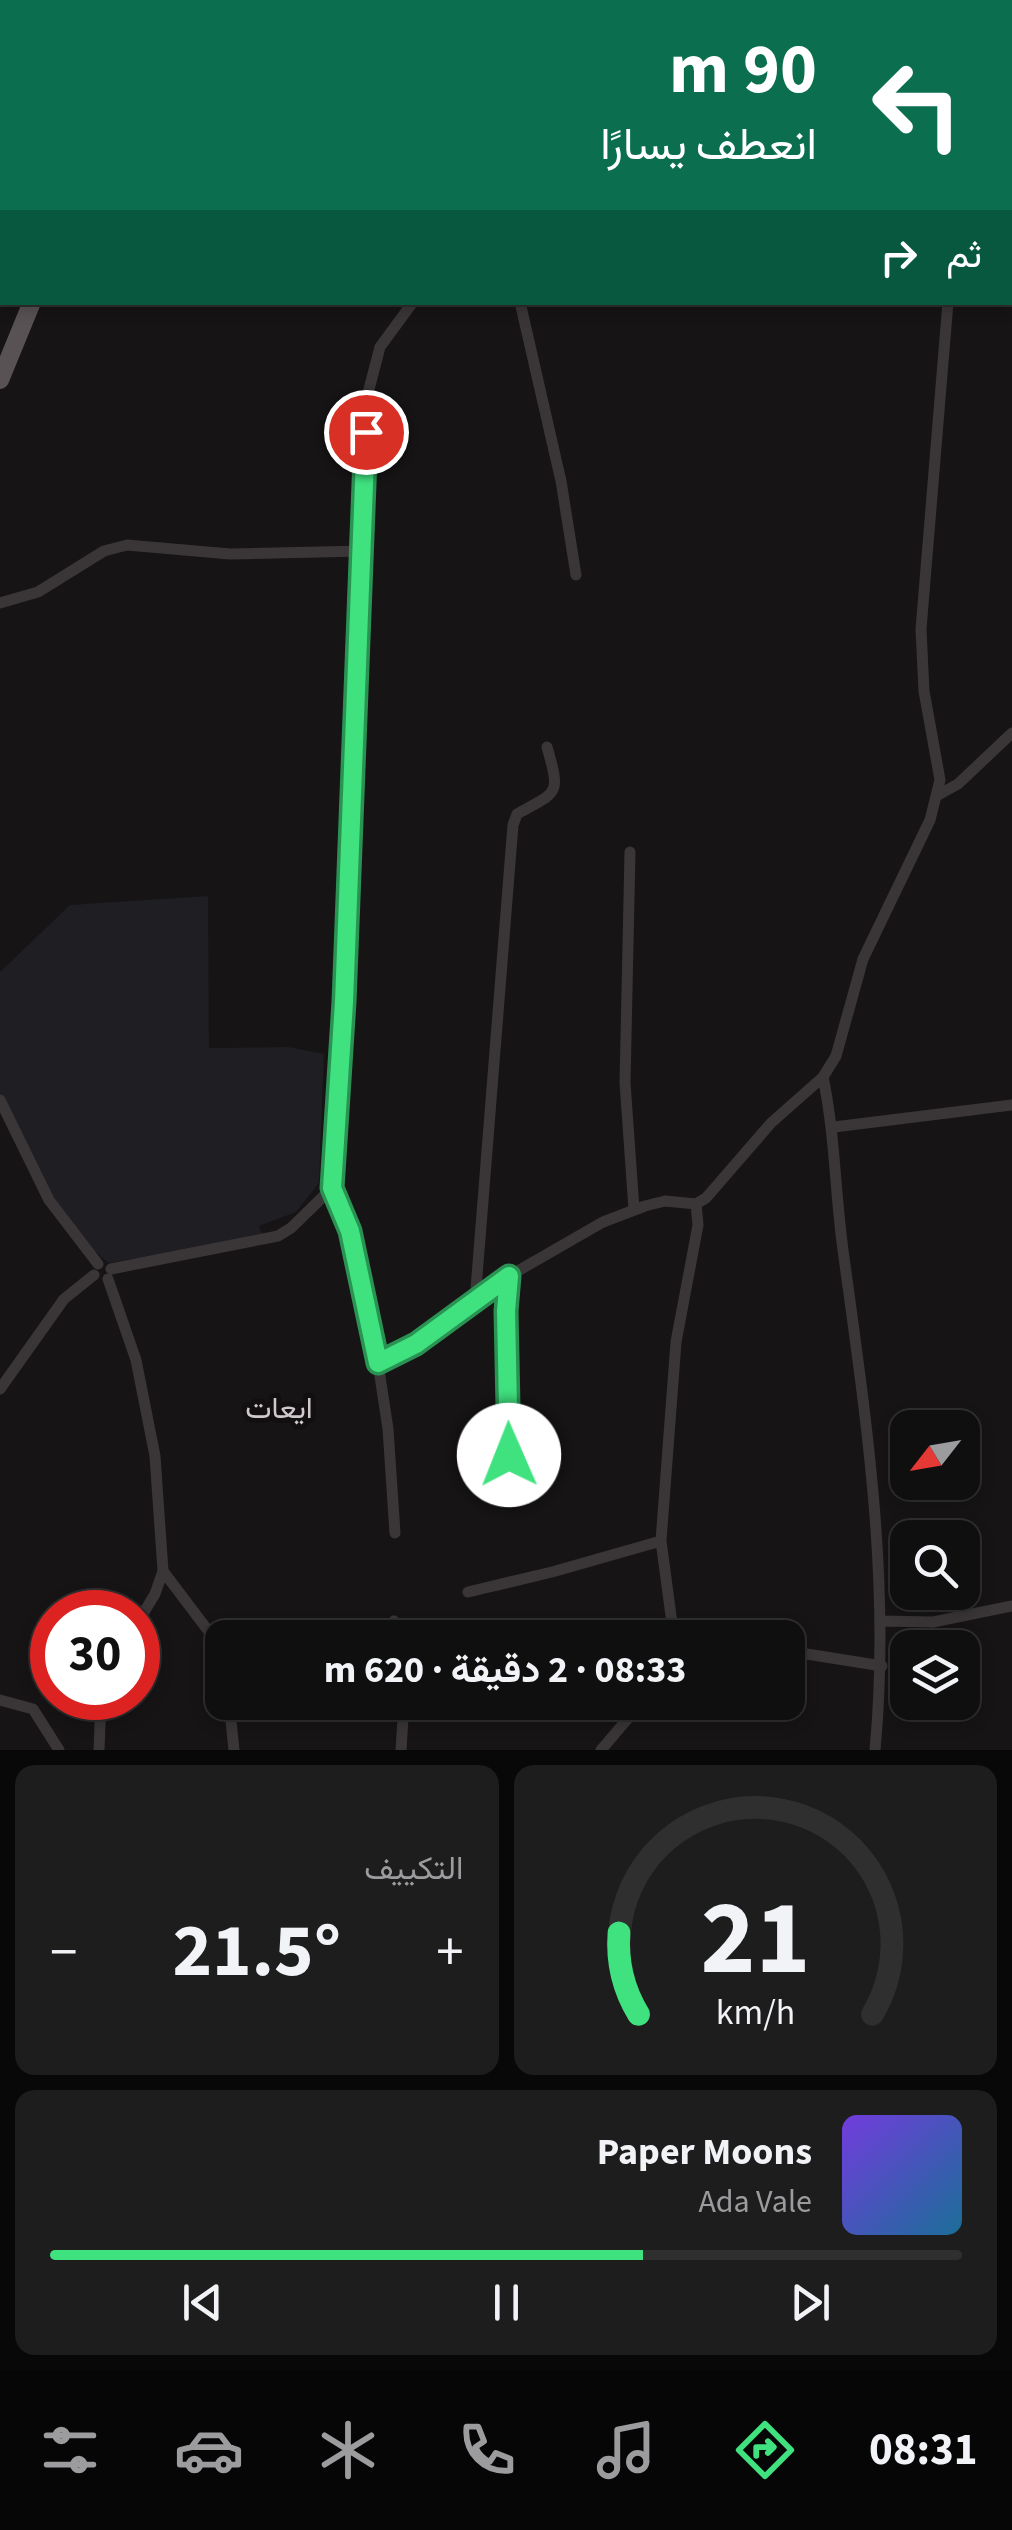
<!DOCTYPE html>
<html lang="ar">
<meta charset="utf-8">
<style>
:root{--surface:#100f10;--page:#1e1d1e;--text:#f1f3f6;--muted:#9c9c9f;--line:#302f30;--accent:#40e280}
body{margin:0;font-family:"Source Sans 3",Vazirmatn,sans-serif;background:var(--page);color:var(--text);direction:rtl;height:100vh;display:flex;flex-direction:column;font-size:38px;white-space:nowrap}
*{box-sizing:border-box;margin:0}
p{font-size:32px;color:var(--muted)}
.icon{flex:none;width:55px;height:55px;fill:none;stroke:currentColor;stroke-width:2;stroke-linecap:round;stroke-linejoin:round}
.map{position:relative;height:1750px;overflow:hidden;direction:ltr}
.sheet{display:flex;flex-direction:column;gap:15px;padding:15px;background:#090809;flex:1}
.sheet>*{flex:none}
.guide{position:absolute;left:0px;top:0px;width:1012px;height:305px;box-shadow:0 5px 15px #0003,0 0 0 2px var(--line);direction:rtl;background:#0b6e4f;color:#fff;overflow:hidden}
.needle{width:65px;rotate:239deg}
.buttons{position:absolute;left:890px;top:1410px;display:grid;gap:20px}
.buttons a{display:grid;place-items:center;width:90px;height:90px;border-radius:20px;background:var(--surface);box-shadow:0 5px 15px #0003,0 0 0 2px var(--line);font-size:50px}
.speed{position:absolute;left:30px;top:1590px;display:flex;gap:20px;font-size:50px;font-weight:700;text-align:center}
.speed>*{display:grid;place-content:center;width:130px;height:130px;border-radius:50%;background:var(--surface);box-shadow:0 5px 15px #0003,0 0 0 2px var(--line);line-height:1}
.speed .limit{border:15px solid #d22;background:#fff;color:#111}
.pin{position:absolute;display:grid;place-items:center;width:85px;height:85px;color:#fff;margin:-42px;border:5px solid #fff;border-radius:50%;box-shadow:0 2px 10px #0007}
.me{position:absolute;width:110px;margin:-55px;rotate:359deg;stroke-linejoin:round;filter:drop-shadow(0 0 8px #0008)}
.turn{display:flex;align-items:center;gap:35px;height:210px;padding:0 30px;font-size:45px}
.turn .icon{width:130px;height:130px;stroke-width:2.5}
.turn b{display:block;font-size:70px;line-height:85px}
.then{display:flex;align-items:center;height:95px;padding:0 30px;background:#0003;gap:20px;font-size:38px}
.big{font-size:75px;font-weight:700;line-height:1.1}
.sheet .widget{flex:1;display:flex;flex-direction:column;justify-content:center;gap:15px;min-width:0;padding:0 35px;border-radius:20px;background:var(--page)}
.sheet .dial{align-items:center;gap:0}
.dial svg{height:260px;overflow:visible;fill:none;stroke:var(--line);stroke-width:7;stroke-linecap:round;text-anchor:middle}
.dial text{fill:var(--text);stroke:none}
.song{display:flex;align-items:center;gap:30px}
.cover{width:120px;height:120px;border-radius:15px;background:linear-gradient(135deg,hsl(260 70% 55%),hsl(200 70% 35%))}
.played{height:10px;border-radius:5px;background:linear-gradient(90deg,var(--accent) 65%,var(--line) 65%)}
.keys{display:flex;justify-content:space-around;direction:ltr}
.heat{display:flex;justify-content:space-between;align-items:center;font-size:55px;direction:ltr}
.sheet .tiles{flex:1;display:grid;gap:15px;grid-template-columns:1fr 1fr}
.widget:last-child{grid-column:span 2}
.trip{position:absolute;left:205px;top:1620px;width:600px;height:100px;border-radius:20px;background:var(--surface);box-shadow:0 5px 15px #0003,0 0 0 2px var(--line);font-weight:700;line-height:100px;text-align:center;direction:rtl}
.tab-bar{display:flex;height:160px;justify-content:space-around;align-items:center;background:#060606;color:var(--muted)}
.tab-bar .icon{width:70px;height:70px}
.tab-bar .selected{color:var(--accent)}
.tab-bar b{font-size:45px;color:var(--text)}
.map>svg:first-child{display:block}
.green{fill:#1e1e23}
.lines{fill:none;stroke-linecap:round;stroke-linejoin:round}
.minor{stroke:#3a3638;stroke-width:11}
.primary{stroke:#595255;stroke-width:18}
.route-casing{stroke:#2a9353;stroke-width:25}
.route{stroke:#40e280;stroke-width:18}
.labels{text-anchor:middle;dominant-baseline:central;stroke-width:10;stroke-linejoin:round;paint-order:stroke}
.quarter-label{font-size:30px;fill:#d1c8cd;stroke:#110f10}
</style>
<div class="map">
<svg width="1012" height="1750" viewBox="0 0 1012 1750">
<rect width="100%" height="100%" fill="#161415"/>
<path class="green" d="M208 896 209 1048 288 1047 324 1054 319 1183 296 1212 259 1226 263 1237 108 1263 69 1227 0 1095V972L70 905Z"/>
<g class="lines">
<path class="minor" d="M473 0V2
M683 0V2
M582 2 598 0
M520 302 561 481 576 575
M0 603 38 592 104 551 127 545 230 554 362 551
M938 795 958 784 1012 733
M630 852 625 1083 634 1209
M823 1077C835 1134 835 1192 843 1250 866 1419 891 1579 875 1750
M0 1100 49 1200 98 1264
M834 1127 1012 1105
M332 1188 351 1231 378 1363 416 1343 509 1276 603 1222 645 1206 665 1201 696 1204 706 1198 771 1123 823 1077 836 1056 863 959 930 820 940 780 924 691 921 629 948 302
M111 1269 278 1236 291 1228 332 1188 360 649 367 397 380 347 413 302
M108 1279 136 1360 155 1456 163 1571 155 1594 138 1622
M475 1301 513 825 517 814C558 791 561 796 547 747
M378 1363 388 1429 395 1533
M0 1389 64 1299 94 1275
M502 1485 509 1455 506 1311 509 1276
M163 1571 216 1641 222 1665
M468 1592 552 1572 661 1541
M394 1621 397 1638
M882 1621 933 1622 1012 1606
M674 1638 661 1541 676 1342 698 1225 696 1204
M788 1651 882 1666
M0 1700 33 1709 59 1750
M229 1702 234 1750
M99 1750 101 1698
M401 1750 404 1702
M601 1750 642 1702"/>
<path class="primary" d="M155 2 156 0
M0 380 32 302"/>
</g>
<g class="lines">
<defs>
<path id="route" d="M366 432 344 1002 332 1188 350 1231 378 1363 416 1344 509 1276 506 1311 509 1455"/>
</defs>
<use href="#route" class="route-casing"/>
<use href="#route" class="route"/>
</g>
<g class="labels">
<g class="quarter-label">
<text x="279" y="1408">ايعات</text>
</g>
</g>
</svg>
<div class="buttons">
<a><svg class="needle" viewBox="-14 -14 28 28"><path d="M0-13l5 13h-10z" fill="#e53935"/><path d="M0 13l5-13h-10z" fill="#9c9c9f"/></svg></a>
<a><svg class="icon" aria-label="search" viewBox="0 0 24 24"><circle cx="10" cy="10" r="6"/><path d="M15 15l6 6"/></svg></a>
<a><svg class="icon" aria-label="layers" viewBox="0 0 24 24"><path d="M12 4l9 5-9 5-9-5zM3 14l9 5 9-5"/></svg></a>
</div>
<div class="speed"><div class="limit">30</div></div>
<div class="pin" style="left:366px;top:432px;background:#d93025"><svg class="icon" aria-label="arrive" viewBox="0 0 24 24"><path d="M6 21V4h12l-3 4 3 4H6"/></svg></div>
<svg class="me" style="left:509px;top:1455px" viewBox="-20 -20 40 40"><circle r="19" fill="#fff"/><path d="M0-13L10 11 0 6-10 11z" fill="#40e280"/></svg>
<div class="trip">08:33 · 2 دقيقة · 620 m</div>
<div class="guide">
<div class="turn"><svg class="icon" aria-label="left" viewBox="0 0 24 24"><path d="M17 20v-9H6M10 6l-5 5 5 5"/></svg><div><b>90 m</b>انعطف يسارًا</div></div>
<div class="then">ثم<svg class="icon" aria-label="right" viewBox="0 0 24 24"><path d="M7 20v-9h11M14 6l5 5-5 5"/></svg></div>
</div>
</div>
<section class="sheet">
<div class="tiles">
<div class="widget dial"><svg viewBox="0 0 100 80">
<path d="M14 69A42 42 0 1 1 86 69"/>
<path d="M14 69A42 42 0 0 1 8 44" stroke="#40e280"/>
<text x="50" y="56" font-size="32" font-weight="700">21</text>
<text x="50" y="72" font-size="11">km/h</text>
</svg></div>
<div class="widget"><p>التكييف</p>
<div class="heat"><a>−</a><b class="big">21.5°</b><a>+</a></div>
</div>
<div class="widget">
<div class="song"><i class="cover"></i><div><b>Paper Moons</b><p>Ada Vale</p></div></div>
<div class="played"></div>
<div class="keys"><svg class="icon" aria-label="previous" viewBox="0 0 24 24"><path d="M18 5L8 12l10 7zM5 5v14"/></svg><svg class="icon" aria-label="pause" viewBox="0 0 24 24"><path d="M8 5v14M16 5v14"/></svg><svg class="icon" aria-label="next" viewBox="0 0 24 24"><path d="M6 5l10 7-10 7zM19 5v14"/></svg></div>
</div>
</div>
</section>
<nav class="tab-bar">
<b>08:31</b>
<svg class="icon selected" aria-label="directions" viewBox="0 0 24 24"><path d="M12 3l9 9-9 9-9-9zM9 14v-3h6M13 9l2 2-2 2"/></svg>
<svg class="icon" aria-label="music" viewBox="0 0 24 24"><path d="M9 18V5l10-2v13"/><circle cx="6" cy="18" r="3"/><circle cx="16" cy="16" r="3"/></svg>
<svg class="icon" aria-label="phone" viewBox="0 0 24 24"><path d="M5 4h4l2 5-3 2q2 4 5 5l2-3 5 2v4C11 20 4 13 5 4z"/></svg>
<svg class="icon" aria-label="climate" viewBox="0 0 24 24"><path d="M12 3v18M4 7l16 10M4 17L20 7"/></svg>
<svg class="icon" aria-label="car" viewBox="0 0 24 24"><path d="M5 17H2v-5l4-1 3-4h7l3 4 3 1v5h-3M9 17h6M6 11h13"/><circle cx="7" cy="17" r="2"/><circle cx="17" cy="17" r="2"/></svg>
<svg class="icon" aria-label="filters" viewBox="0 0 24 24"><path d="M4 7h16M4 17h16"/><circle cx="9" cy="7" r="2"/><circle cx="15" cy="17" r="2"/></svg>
</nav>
